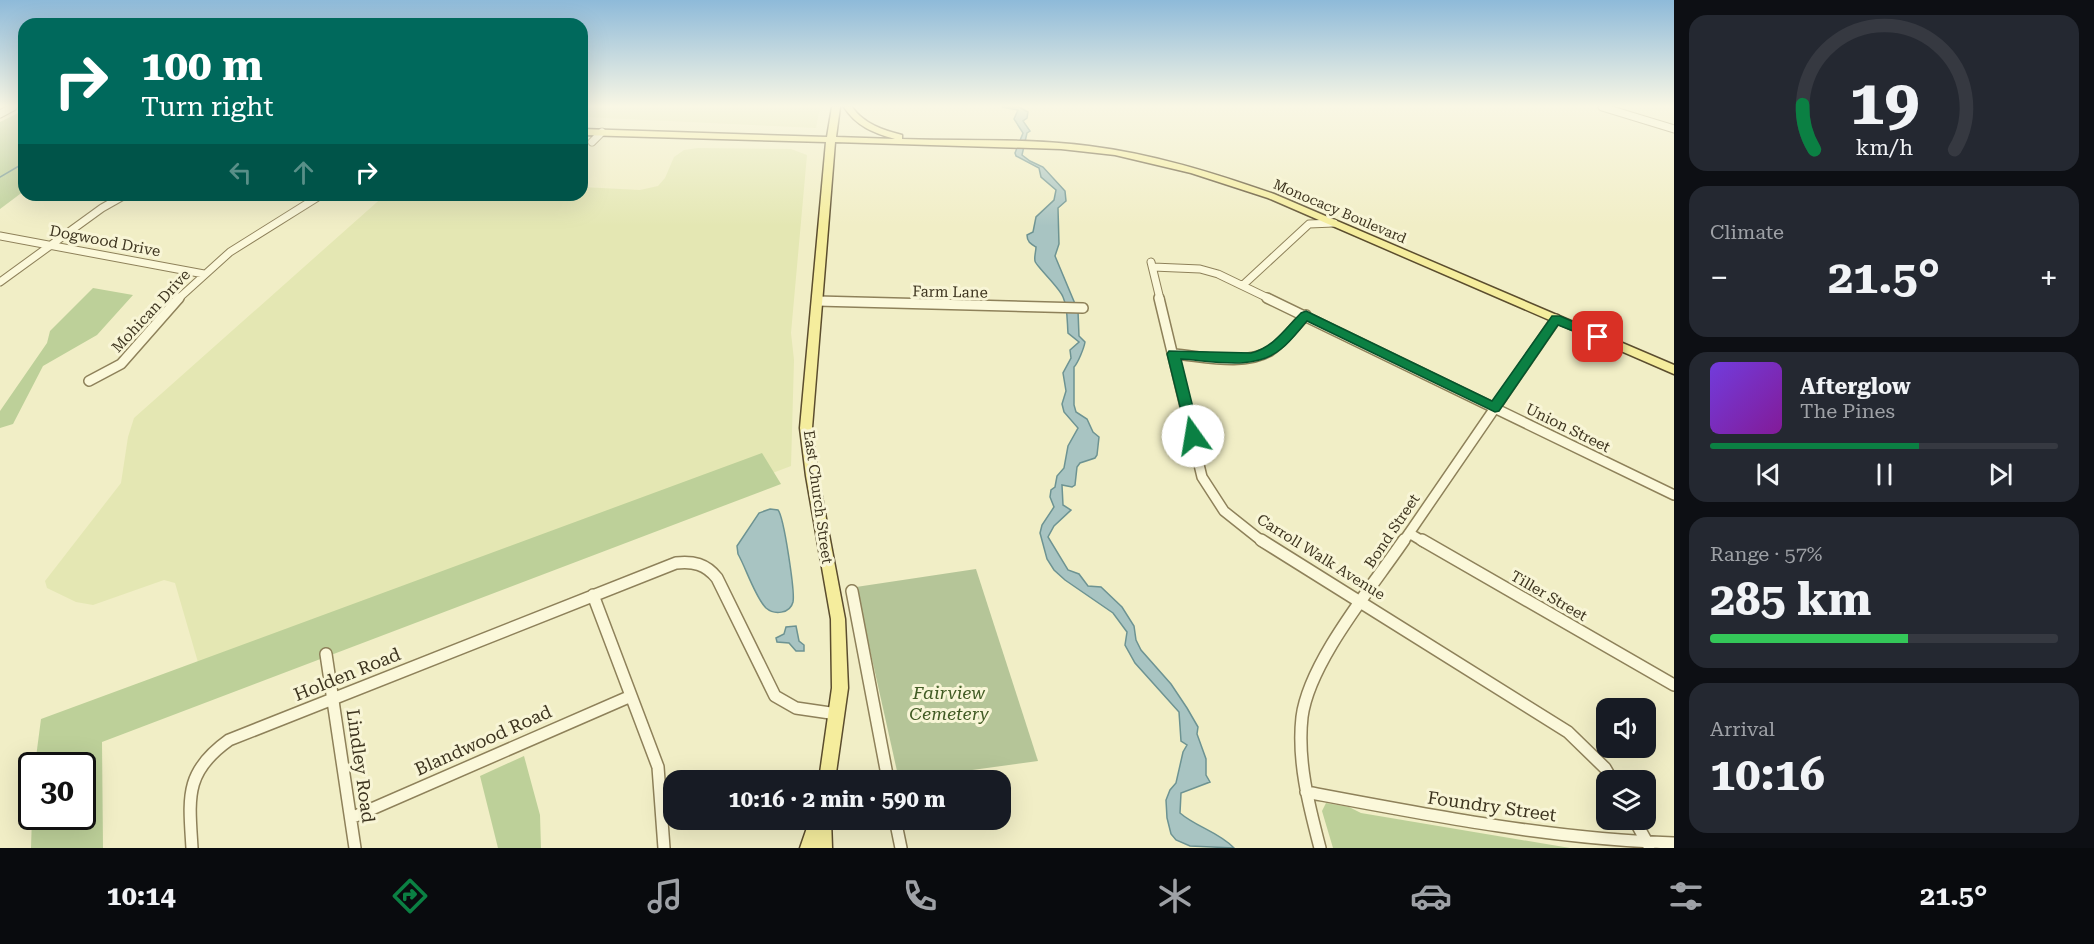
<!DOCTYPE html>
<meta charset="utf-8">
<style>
:root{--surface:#171b24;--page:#242831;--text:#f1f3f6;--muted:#9ea1a6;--line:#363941;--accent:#0b8043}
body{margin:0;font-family:"Roboto Serif",serif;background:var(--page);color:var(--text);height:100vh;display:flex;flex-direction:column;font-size:22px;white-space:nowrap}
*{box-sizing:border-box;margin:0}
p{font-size:20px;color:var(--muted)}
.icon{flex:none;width:33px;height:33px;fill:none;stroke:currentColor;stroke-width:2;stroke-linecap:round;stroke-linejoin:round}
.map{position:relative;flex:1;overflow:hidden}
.side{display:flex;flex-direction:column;gap:15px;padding:15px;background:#0d0f14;width:420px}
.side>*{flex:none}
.top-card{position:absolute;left:18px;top:18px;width:570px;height:183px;border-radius:18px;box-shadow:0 6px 24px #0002;background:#00695c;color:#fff;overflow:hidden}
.controls{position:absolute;left:1596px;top:698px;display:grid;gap:12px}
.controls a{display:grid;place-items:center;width:60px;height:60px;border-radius:12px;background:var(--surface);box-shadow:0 6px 24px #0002;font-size:30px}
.speed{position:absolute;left:18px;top:752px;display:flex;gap:12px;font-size:30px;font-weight:700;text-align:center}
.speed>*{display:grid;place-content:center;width:78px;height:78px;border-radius:50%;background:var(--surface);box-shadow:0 6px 24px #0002;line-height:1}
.speed .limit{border:3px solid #111;border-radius:9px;background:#fff;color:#111}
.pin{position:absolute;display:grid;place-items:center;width:51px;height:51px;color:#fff;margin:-26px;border-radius:12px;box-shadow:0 3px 9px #0006}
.me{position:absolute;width:66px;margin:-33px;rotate:347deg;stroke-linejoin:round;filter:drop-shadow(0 0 4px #0008)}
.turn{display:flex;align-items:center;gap:21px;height:126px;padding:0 24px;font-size:27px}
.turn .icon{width:78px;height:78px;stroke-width:2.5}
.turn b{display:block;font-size:42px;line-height:51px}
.lanes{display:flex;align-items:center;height:57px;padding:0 24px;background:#0003;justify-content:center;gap:30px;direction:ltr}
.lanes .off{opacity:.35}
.big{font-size:45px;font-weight:700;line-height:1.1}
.side .tile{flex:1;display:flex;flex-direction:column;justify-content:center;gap:9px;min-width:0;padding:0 21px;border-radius:18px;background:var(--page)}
.side .dial{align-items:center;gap:0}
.dial svg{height:156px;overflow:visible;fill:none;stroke:var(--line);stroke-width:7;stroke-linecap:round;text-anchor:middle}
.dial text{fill:var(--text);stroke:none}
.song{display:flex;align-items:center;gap:18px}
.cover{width:72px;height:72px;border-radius:9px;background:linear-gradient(135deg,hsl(260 70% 55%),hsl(290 70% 35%))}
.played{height:6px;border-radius:3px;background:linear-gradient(90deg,var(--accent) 60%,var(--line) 60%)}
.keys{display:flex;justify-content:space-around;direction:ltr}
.heat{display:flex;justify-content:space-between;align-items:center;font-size:33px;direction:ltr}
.charge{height:9px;border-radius:4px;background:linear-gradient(90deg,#34c759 57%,var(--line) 0)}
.trip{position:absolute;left:663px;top:770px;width:348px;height:60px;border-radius:18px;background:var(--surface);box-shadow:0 6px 24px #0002;font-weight:700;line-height:60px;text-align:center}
.menu{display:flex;height:96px;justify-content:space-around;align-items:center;background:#090b0e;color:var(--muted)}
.menu .icon{width:42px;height:42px}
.menu .selected{color:var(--accent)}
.menu b{font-size:27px;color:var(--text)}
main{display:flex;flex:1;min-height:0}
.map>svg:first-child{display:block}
.farmland{fill:#e4e7b3}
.green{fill:#bdd099}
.cemetery{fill:#b5c598}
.water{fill:#a8c4c2;stroke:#6d9392;stroke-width:1.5}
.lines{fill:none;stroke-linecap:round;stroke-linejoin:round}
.stream{stroke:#6d9392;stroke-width:1.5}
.minor-far2-casing{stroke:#8e815a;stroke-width:9}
.minor-far1-casing{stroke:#8e815a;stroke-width:12}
.minor-casing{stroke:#8e815a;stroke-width:14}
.major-casing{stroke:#5b4d2e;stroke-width:3}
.minor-far2{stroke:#fbf8da;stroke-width:7}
.minor-far1{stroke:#fbf8da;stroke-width:9}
.minor{stroke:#fbf8da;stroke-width:11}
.major{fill:#f5ed9d;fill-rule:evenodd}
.route{fill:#0b8043;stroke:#07532c;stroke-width:1.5}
.labels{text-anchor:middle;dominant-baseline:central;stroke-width:6;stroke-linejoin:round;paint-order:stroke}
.far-street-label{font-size:14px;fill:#3d341f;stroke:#f8f5d6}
.street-label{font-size:15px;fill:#3d341f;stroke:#f8f5d6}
.near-street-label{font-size:18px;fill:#3d341f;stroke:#f8f5d6}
.near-park-label{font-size:18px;font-style:italic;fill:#415b24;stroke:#f8f5d6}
</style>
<main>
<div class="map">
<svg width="1674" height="848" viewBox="0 0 1674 848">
<rect width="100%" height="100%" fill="#f1eec6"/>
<path class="farmland" d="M582 107H820L816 128 582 117Z
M698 148 791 149 807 155 791 333 794 360 791 466 206 690 175 583 164 580 93 605 76 602 47 588 45 581 121 483 128 437 134 418 385 195H582V187L640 190 658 186 665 178 674 157 684 150Z"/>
<path class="green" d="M24 110V191L0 209V122Z
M93 288 133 295 97 335 43 366 13 424 0 428V411L47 343 50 331Z
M762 453 781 484 102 742 103 848H31L32 816H82V765H35L41 719Z
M524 756 540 815 541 848H498L480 776Z
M1326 803 1349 807 1361 813 1570 848H1333L1322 811Z"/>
<path class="cemetery" d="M976 569 1038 761 899 780 856 587Z"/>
<path class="water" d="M1002 107H1019L1028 112 1027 118 1023 121 1030 131 1027 133 1022 155 1030 161 1043 167 1065 191 1066 201 1058 208 1059 244 1055 256 1078 311 1079 336 1085 342C1084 348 1078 363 1074 367V405L1076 412 1087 419 1093 432 1099 437 1097 455 1095 458 1080 463 1077 467 1075 485 1072 487 1062 485 1063 505 1071 510 1054 526 1048 537 1068 570 1079 574 1088 586 1101 587 1122 607 1134 626 1136 640 1141 650 1171 684 1187 708 1198 727 1197 734 1206 759V775L1210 782 1181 793 1180 813C1196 827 1219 832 1234 848L1190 846 1176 840 1171 834 1167 818 1166 800 1170 790 1176 783 1183 752 1187 745 1181 741 1179 712 1135 663 1125 645 1127 632 1113 613 1065 580 1054 570 1047 559 1040 533 1042 525 1054 507 1050 497 1051 490 1055 487 1057 476 1064 468 1068 446 1078 428 1064 412 1062 404 1066 391 1063 373 1071 358 1070 350 1079 342 1068 333C1067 322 1068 308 1063 297 1060 288 1035 265 1035 261 1034 257 1036 251 1036 247 1031 244 1027 242 1027 235L1033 232 1036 217 1054 200 1056 190 1041 177 1039 168 1016 156 1015 153 1023 133 1014 119 1018 110Z
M770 509 778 510C784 517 795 592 793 602 790 614 774 615 766 608 755 597 746 568 738 554L737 546 759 513Z
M796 626 799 641 804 645V651H796L789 643 777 642 776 638 784 634 786 627Z"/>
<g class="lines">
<path class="stream" d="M0 177 24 163"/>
<defs>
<path id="minor-far2" d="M1602 107 1674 129
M0 114 13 107
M592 142 602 132
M0 236 204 274
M1151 262 1160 299
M1153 267 1200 269 1218 274 1270 299
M0 282 102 208 125 195
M1243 285 1309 224 1334 223
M178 299 230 252 321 195"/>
<path id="minor-far1" d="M1159 298 1202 477 1224 511 1263 542
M1267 298 1674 495
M817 301 1083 308
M1173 354C1202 356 1243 367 1270 351 1284 342 1294 327 1306 315
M89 381 121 364 179 298
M1409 533 1424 542
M1403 542 1556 319"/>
<path id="minor" d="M1261 540 1568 732 1605 768 1612 780
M1422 540 1674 685
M852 591 888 780
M593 595 658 767 664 848
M326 654 355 848
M1306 792C1428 815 1550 839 1674 843
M351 818 631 696
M895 819 901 848
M1634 819 1649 846
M192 848C189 798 184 772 229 740L676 563C693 561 706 564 717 578L775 696 796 708 837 714
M1320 848C1309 806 1297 761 1302 717 1309 662 1372 587 1404 540"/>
<path id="major" d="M832 107H840L836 137 895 139C874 133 856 126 844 107H852C864 124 883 130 902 135V139C964 141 1028 138 1089 146 1153 154 1214 173 1274 194L1674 365V374L1268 198 1191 173 1115 155 1061 149 835 142 812 428 818 476 845 619 848 688 835 780H819L832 688 831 619 806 476 800 428 826 142 582 135V129L827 137Z
M810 819H831L832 848H800Z"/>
</defs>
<use href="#minor-far2" class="minor-far2-casing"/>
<use href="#minor-far1" class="minor-far1-casing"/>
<use href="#minor" class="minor-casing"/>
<use href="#major" class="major-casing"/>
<use href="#minor-far2" class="minor-far2"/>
<use href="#minor-far1" class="minor-far1"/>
<use href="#minor" class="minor"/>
<use href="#major" class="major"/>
</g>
<linearGradient id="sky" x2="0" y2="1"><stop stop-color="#8ebad9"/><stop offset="0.47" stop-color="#f9f7e5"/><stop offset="1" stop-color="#f9f7e5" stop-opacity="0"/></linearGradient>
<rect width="1674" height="226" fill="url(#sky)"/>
<path class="route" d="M1306 311 1492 401 1552 316H1560L1602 334 1604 337 1598 341 1558 325 1499 411 1495 412 1307 321C1299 330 1291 341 1281 349 1255 371 1213 361 1181 359L1200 436 1193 441 1188 439 1167 354 1169 351 1251 353C1273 348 1286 328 1301 313Z"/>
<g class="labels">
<g class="far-street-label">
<text transform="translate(1340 211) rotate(23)">Monocacy Boulevard</text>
</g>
<g class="street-label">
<text transform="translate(105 241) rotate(11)">Dogwood Drive</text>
<text transform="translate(950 292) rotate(1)">Farm Lane</text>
<text transform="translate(151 311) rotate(-47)">Mohican Drive</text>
<text transform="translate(1568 428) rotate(26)">Union Street</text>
<text transform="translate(818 497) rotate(82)">East Church Street</text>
<text transform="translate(1392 531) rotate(-56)">Bond Street</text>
<text transform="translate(1321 557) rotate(32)">Carroll Walk Avenue</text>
<text transform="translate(1549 596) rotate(30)">Tiller Street</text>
</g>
<g class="near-street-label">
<text transform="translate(347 674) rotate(-22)">Holden Road</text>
<text transform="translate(483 740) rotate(-24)">Blandwood Road</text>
<text transform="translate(361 766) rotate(82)">Lindley Road</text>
<text transform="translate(1492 806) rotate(8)">Foundry Street</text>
</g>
<g class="near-park-label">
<text x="949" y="692">Fairview<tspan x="949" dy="21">Cemetery</tspan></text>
</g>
</g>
</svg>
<div class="controls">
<a><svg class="icon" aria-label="sound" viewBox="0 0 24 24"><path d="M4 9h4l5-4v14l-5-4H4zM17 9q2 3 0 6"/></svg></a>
<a><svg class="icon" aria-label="layers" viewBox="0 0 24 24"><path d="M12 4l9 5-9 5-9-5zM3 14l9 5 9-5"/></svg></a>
</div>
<div class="speed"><div class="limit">30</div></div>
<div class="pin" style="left:1598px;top:337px;background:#d93025"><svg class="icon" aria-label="arrive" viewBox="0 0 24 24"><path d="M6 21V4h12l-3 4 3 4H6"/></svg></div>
<svg class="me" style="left:1193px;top:436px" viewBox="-20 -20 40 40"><circle r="19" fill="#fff"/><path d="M0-13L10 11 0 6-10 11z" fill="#0b8043"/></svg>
<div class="trip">10:16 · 2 min · 590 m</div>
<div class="top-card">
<div class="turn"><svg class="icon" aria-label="right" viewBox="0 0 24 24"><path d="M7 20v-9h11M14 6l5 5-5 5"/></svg><div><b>100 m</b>Turn right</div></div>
<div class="lanes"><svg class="icon off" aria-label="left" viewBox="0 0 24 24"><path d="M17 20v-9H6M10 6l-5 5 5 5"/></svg><svg class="icon off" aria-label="ahead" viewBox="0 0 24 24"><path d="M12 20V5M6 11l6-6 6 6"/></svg><svg class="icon" aria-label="right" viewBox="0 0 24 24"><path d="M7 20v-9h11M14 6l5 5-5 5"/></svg></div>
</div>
</div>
<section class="side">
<div class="tile dial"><svg viewBox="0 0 100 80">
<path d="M14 69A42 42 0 1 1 86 69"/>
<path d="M14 69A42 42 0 0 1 8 46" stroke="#0b8043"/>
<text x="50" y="56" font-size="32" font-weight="700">19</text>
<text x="50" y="72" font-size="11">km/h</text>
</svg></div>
<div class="tile"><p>Climate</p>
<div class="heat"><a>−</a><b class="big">21.5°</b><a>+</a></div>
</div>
<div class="tile">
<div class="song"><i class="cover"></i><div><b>Afterglow</b><p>The Pines</p></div></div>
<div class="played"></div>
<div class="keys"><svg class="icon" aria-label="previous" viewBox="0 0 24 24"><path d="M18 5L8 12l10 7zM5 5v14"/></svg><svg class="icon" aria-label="pause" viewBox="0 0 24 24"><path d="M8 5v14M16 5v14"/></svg><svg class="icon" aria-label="next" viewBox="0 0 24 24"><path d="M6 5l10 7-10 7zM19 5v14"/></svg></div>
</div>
<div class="tile"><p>Range · 57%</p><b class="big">285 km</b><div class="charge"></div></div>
<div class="tile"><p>Arrival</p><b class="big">10:16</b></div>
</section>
</main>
<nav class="menu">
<b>10:14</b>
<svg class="icon selected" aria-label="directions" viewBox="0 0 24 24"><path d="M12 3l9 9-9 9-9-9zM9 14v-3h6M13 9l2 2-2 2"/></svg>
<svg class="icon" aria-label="music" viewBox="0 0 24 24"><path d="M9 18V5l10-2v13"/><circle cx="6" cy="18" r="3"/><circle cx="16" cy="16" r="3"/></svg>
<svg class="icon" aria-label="phone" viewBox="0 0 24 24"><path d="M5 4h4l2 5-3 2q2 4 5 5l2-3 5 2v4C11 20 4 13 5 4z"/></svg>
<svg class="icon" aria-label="climate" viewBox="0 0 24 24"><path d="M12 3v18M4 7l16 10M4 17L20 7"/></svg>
<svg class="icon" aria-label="car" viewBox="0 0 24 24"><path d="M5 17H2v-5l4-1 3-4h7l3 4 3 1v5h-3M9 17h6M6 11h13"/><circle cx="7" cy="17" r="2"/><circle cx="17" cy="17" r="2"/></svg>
<svg class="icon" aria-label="filters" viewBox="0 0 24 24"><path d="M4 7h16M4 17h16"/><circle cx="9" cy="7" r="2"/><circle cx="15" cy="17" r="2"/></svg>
<b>21.5°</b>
</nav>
